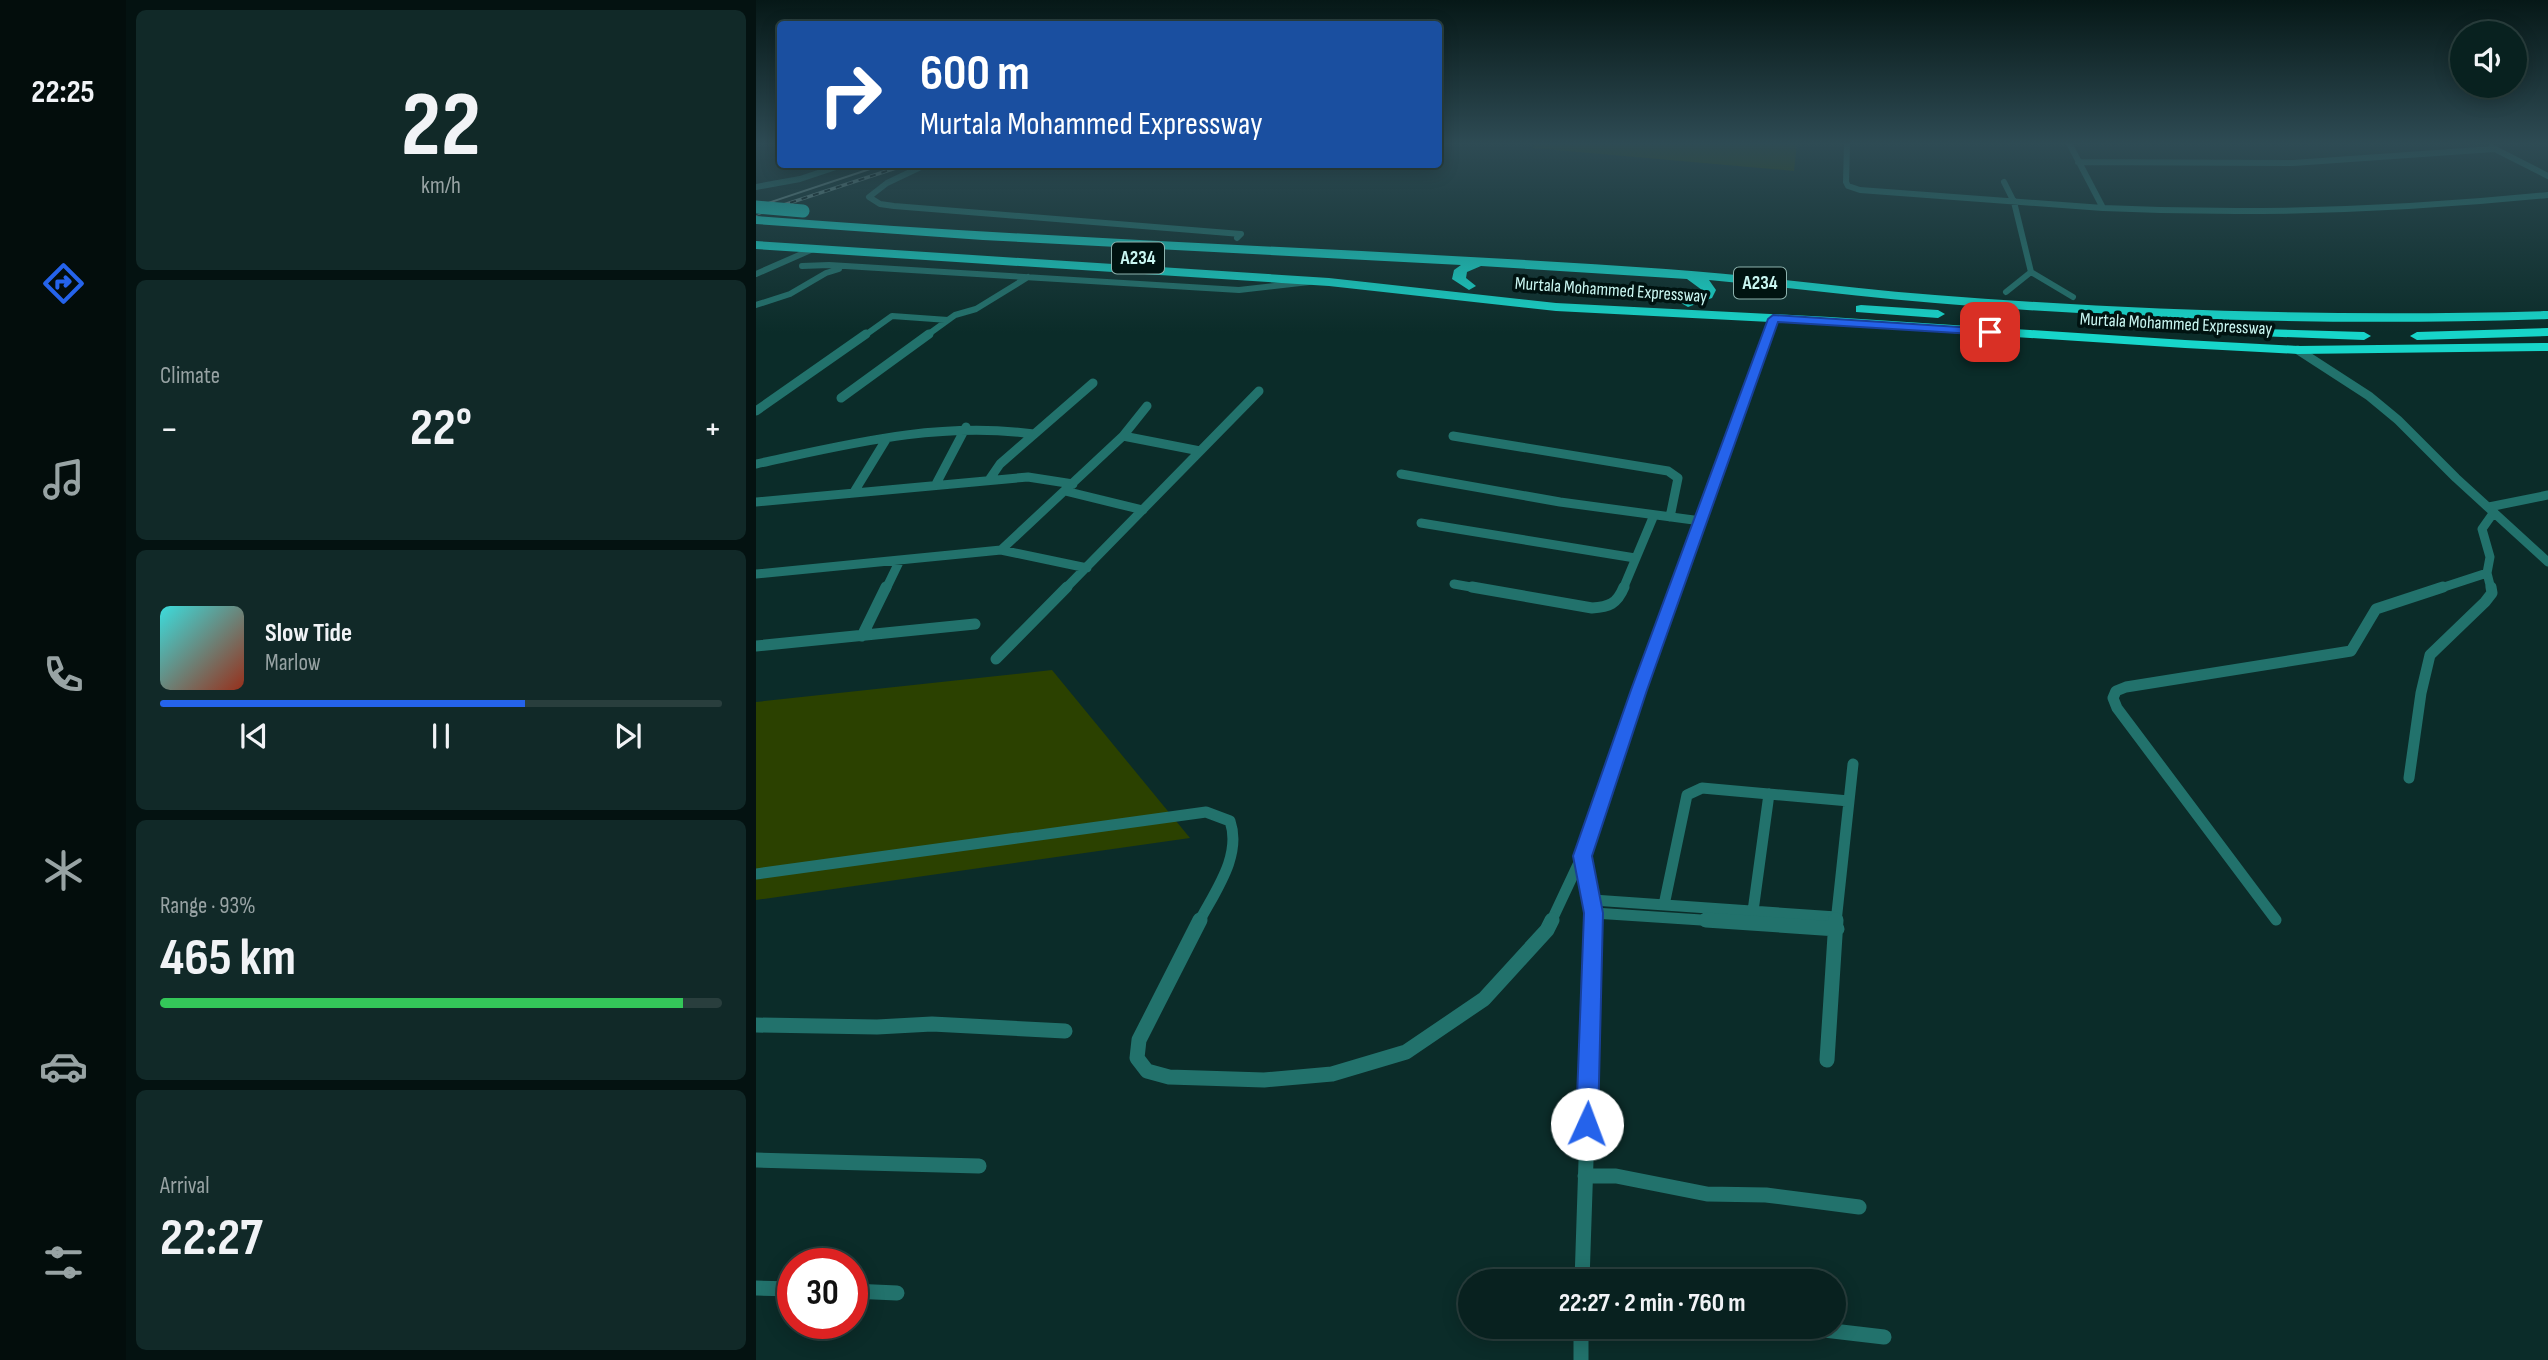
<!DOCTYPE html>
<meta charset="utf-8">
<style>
:root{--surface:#08211f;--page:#112928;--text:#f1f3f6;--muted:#98a3a4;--line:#293e3d;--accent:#2563eb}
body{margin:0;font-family:"Sofia Sans Condensed",sans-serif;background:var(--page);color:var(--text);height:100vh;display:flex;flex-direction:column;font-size:26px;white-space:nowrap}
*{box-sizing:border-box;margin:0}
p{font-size:23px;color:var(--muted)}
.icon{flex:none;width:38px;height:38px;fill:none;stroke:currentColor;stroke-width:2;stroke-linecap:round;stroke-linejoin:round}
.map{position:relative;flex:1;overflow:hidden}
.drawer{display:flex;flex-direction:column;gap:10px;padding:10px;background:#041211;width:630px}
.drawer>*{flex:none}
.top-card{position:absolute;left:21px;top:21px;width:665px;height:147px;border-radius:7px;box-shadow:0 4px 18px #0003,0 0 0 2px var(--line);background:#1a4fa0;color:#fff;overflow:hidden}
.fabs{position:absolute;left:1694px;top:21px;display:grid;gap:14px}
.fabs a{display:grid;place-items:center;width:77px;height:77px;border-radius:50%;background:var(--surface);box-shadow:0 4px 18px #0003,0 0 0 2px var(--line);font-size:35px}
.speed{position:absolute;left:21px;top:1248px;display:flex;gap:14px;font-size:35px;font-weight:700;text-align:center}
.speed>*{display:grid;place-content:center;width:91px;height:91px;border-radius:50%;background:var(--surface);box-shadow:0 4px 18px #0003,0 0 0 2px var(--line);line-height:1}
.speed .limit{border:10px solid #d22;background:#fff;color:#111}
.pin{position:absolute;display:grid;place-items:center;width:60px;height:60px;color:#fff;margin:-30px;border-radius:14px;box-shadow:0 4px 10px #0006}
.me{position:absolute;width:77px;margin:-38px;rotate:2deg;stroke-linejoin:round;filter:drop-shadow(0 0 5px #0008)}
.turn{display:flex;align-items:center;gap:24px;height:147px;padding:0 28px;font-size:32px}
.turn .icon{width:91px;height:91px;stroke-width:2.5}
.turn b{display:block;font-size:49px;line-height:60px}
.big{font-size:52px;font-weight:700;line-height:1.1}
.drawer .card{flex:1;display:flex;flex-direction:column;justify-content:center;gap:10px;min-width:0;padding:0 24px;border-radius:10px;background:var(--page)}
.drawer .dial{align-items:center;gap:0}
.dial b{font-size:91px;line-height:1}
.song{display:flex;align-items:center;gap:21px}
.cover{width:84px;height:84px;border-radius:10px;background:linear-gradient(135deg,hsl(180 70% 55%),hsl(10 70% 35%))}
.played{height:7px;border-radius:4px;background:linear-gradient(90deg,var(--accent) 65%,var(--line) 65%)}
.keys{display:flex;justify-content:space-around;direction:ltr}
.heat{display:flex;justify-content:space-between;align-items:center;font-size:38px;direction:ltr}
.charge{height:10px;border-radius:5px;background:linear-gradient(90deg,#34c759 93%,var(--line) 0)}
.trip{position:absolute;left:702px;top:1269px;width:388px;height:70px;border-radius:35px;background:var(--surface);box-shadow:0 4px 18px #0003,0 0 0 2px var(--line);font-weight:700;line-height:70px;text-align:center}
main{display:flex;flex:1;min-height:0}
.menu{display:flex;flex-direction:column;width:126px;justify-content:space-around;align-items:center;background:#030d0c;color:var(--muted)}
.menu .icon{width:49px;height:49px}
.menu .active{color:var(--accent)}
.menu b{font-size:32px;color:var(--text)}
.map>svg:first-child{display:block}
.green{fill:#2b4100}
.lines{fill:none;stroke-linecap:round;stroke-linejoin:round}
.street-far3{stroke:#22726c;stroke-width:6}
.street-far2{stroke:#22726c;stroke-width:9}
.street-far1{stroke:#22726c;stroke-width:11}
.street{stroke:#22726c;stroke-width:15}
.highway{fill:#17d6ca;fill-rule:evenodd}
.tram{stroke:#769d99;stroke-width:2}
.rail-casing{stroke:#769d99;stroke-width:3.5}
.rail{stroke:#001311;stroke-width:2;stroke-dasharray:6;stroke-linecap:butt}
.highway-bridge{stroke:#17d6ca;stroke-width:13}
.route{fill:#2563eb;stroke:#184099;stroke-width:2}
.labels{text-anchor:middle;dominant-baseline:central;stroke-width:7;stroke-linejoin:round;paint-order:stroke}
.far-street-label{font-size:18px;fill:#caf7f2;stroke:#001311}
.shield{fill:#001311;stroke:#8db3ae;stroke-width:2}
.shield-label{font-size:19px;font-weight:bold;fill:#caf7f2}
</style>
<main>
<nav class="menu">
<b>22:25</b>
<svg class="icon active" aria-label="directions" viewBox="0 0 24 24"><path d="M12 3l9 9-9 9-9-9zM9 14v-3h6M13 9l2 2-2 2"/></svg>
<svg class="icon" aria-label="music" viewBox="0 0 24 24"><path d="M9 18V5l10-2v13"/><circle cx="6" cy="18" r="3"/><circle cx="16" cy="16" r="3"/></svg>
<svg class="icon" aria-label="phone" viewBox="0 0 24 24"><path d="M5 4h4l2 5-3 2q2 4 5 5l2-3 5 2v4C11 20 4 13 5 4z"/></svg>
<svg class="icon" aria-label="climate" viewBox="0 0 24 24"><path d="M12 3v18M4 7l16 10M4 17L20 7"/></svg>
<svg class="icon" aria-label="car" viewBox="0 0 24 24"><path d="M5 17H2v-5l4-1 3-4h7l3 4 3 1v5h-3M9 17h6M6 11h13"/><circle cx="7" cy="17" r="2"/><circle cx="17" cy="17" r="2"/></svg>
<svg class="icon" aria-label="filters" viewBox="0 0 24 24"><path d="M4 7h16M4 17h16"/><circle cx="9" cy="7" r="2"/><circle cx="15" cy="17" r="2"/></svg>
</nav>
<section class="drawer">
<div class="card dial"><b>22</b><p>km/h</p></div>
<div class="card"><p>Climate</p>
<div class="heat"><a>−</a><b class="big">22°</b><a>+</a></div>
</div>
<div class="card">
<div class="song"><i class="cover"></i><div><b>Slow Tide</b><p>Marlow</p></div></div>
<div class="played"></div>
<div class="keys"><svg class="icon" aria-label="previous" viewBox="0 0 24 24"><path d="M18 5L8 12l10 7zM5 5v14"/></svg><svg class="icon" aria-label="pause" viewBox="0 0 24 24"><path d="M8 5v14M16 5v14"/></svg><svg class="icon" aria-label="next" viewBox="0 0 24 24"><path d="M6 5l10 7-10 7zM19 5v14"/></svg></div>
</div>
<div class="card"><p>Range · 93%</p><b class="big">465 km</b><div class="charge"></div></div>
<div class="card"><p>Arrival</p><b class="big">22:27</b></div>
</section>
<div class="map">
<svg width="1792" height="1360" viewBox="0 0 1792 1360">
<rect width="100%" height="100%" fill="#0b2c29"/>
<path class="green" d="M779 143H1041L1038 171 777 148Z
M296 670 434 838 0 900V702Z"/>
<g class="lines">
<path class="street-far3" d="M1091 143 1090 182 1092 186 1104 190 1347 208 1313 143
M1735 147 1792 176
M1322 162 1537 163 1738 149
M171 164 131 183 113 197 124 204 138 206 485 234 481 238
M1248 182 1258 202 1275 272 1317 297
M0 187 44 179 89 164
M1347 208C1496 215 1644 210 1792 195
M46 266 73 265 483 290 553 282
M0 274 57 249
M1250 292 1275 272
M0 305 34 294 70 273 83 269
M108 336 136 316 192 320
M170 336 199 315 220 309 272 277
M1011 336 1017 319"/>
<path class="street-far2" d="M1542 350 1613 396 1642 420 1700 478 1792 562
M85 398 173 334
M0 411 110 334
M367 436 391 406
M697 436 912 471 922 478 914 517
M0 464C93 444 182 421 278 434
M645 474 804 502 945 521
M233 480 244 464 337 383
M180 484 210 427
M309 491 387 510
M98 492 131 438
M0 502 272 477 317 484
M1733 507 1792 495
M665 523 879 558
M245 550 367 436 444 451
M0 574 245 550 331 568
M698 584 726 589
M130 589 144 560
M309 589 503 391
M867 589 898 515
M919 589 1012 334
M1682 589 1731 573
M1735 589 1731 573 1734 557 1726 529 1738 512"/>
<path class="street-far1" d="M716 587 836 608C853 607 861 604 868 587
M106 636 130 587
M0 646 219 624
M240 659 311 587
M1653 778 1665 693 1674 655 1729 602 1736 593 1735 587
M826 856 838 922
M0 874 450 812 474 821C486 856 459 891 443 922
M837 900 1080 917
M908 905 931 795 946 788 1093 801
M997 911 1013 794
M838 913 976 922
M1520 920 1361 708 1357 698 1360 691 1370 687 1595 651 1620 609 1687 587
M795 922 826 856 920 587
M1080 922 1097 764"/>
<path class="street" d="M444 920 383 1040 381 1058 391 1071 413 1077 508 1080 576 1074 650 1052 728 999 791 930 796 920
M950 920 1081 929
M0 1025 121 1027 176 1024 309 1031
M1071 1060 1080 920
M0 1160 223 1166
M829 1176H860L951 1194 1010 1195 1103 1207
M826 1281 838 920
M0 1288 37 1289
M96 1291 141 1293
M825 1326V1360
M1034 1326 1128 1337"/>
<path class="highway" d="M0 216C303 240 607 248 910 269 1000 275 1089 288 1179 295 1383 311 1587 317 1792 311V319C1587 326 1383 320 1179 303 1103 297 1028 287 953 280L960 290 956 298 932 307 925 303 946 290 931 279 725 266 711 272 710 278 720 286 713 290 696 279 698 270 705 265 227 240 0 224Z
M0 241 573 278 800 303 1074 317 1429 340 1542 346 1792 343V351L1542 354 1429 348 1074 325 800 311 573 286 0 249Z
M1105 305 1182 310 1189 314 1182 318 1100 312V306Z
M1792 328V336L1661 340 1654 336 1661 332Z
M1507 329 1608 332 1615 336 1608 340 1502 336 1500 333 1502 330Z"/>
<path class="tram" d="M0 207 129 164"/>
<defs>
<path id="rail" d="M0 214 152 164"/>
</defs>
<use href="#rail" class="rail-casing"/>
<use href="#rail" class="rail"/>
<path class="highway-bridge" d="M0 207 47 211"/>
</g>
<linearGradient id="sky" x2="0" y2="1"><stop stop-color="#061817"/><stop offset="0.43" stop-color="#2e4b54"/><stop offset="1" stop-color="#2e4b54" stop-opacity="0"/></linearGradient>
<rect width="1792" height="333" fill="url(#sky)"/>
<path class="route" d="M1017 315 1234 329 1239 332 1234 335 1022 322 891 690 836 856 847 913 842 1124 839 1131 831 1135 823 1131 820 1124 828 913 817 856 875 690 1012 319Z"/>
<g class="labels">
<g class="far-street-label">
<text transform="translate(855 290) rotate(4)">Murtala Mohammed Expressway</text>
<text transform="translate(1420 324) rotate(3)">Murtala Mohammed Expressway</text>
</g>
<g class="shield">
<rect x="356" y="242.5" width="52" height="31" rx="5"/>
<rect x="978" y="267.5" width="52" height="31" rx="5"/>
</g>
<g class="shield-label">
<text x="382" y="258">A234</text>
<text x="1004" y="283">A234</text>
</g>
</g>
</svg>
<div class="fabs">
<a><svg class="icon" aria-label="sound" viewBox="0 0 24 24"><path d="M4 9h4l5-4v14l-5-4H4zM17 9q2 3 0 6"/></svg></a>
</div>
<div class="speed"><div class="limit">30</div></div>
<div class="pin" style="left:1234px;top:332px;background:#d93025"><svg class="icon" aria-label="arrive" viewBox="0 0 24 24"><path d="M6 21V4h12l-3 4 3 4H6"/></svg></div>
<svg class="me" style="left:831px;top:1124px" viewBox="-20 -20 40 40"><circle r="19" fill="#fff"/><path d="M0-13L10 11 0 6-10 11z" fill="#2563eb"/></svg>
<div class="trip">22:27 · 2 min · 760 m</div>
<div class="top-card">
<div class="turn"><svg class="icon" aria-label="right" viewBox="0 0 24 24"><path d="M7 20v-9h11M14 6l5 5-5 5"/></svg><div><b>600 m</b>Murtala Mohammed Expressway</div></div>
</div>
</div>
</main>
